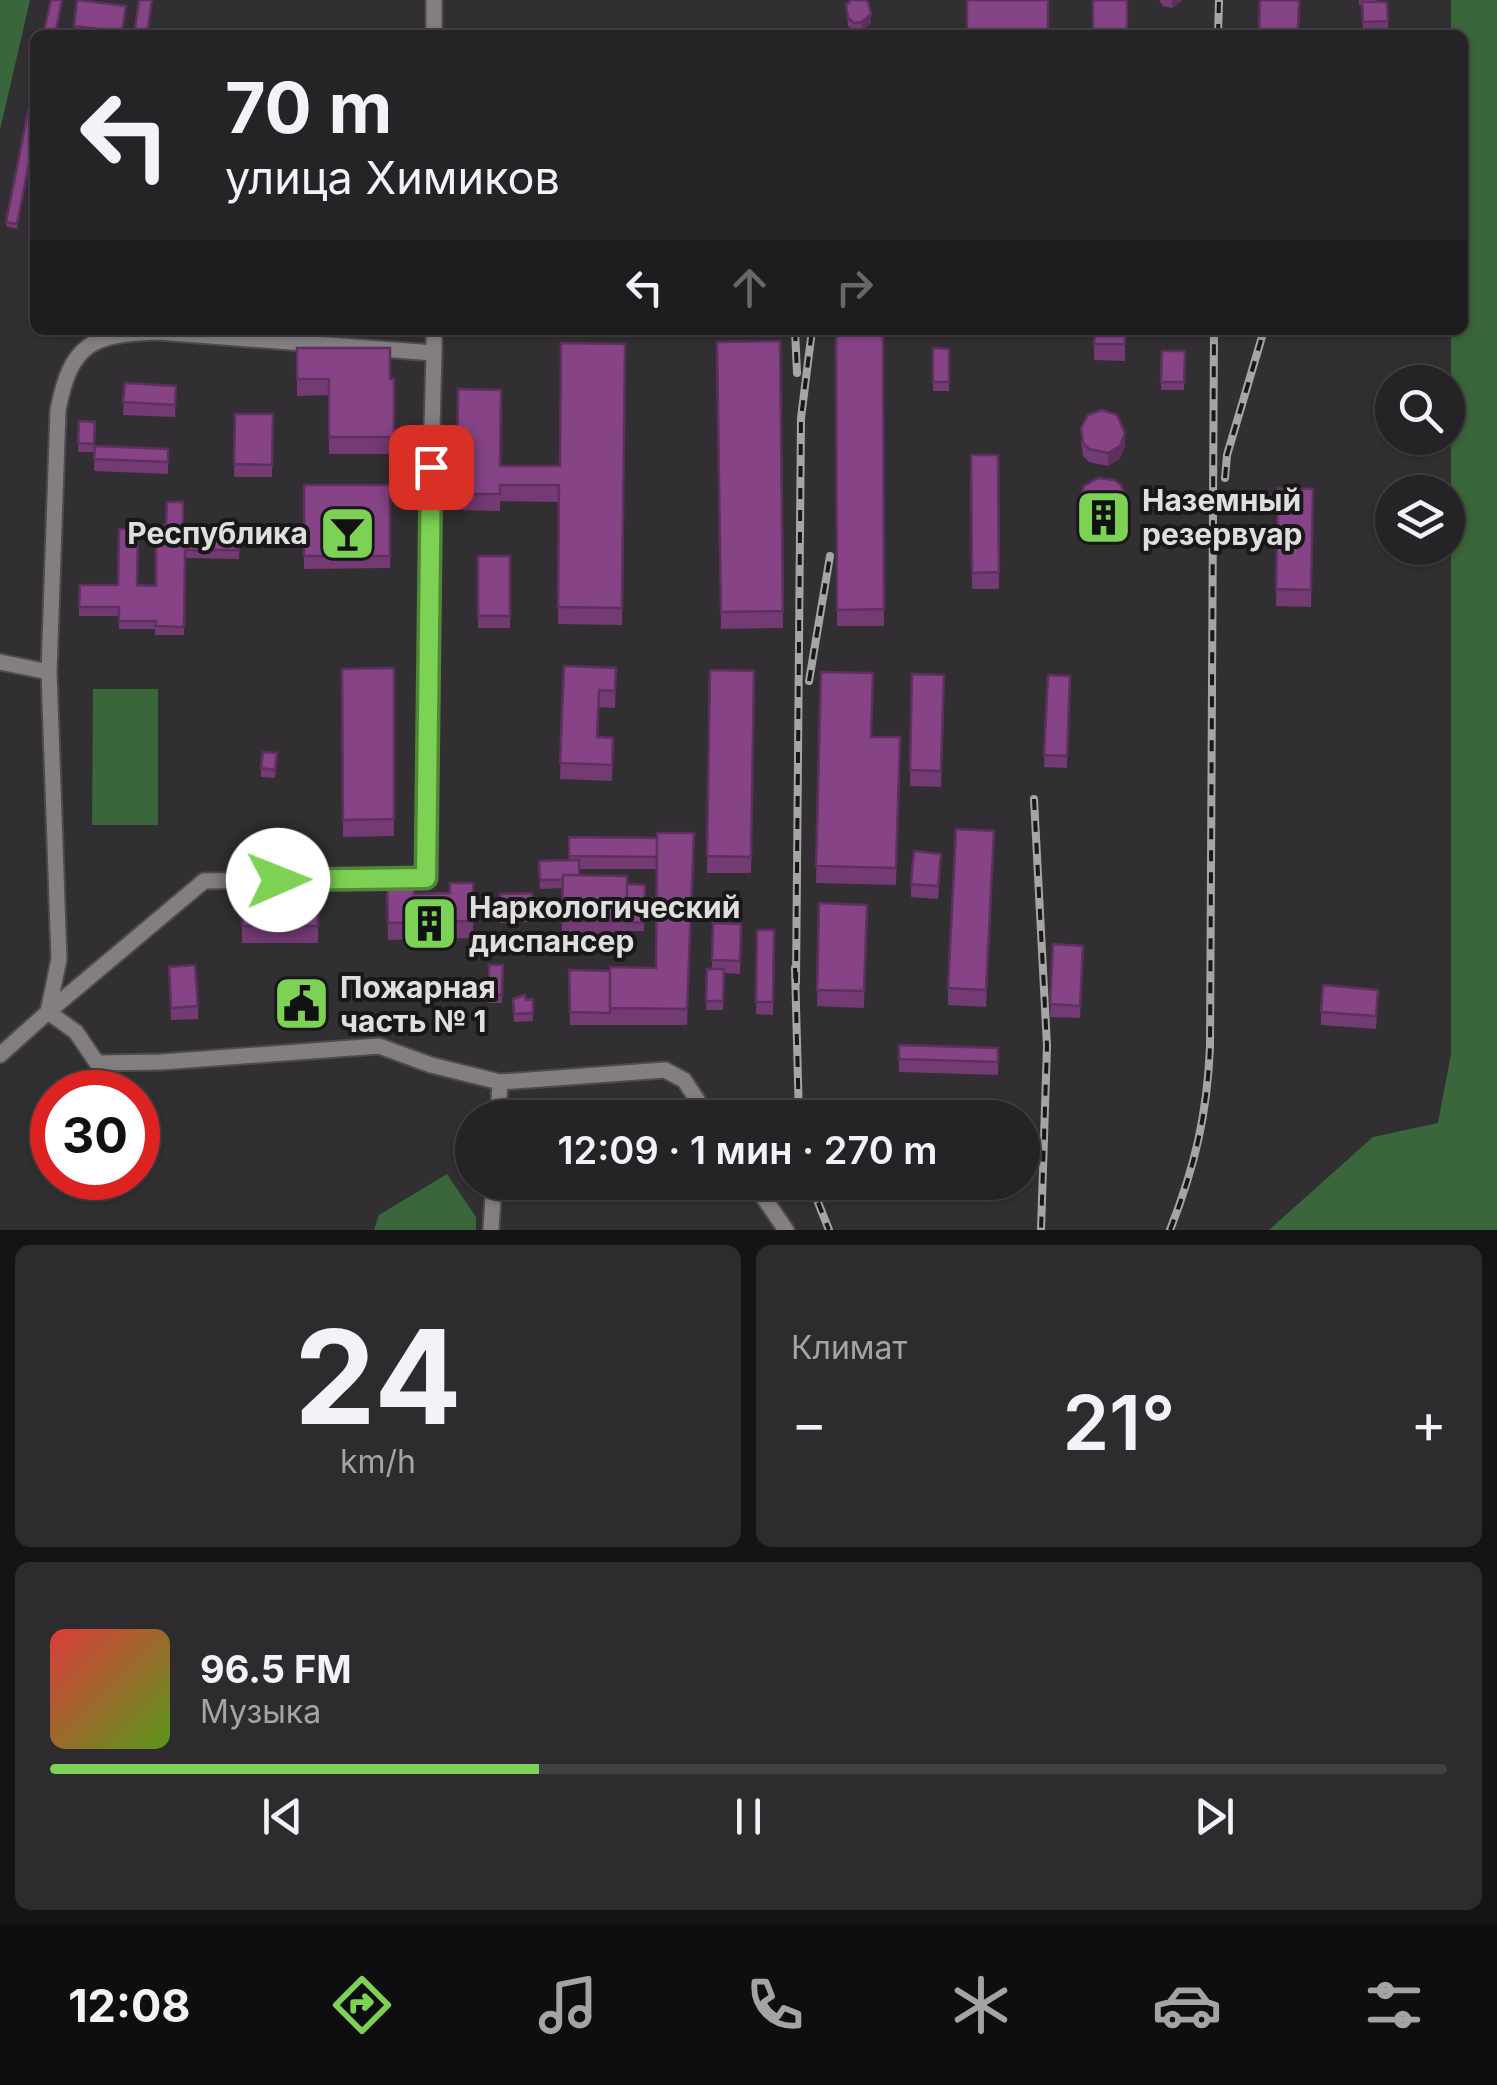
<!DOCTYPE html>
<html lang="ru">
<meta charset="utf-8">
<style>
:root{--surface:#262326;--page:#2e2b2e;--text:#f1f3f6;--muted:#a4a4a7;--line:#424043;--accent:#7dd154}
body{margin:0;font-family:Inter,sans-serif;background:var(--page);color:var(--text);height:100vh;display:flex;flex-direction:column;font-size:38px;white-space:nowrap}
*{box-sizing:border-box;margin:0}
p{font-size:32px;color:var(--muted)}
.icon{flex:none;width:55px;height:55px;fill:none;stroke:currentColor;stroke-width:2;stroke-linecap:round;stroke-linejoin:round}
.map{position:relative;height:1230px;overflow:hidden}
.panel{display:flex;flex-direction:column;gap:15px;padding:15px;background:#151315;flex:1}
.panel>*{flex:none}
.banner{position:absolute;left:30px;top:30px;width:1438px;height:305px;border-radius:15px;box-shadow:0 2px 8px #0004,0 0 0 2px var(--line);background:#262326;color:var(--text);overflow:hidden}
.buttons{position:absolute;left:1375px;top:365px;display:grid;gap:20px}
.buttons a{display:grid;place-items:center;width:90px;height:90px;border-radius:50%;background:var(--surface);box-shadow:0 2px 8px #0004,0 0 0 2px var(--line);font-size:50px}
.speed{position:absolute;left:30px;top:1070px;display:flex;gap:20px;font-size:50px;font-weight:700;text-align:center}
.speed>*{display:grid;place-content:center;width:130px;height:130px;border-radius:50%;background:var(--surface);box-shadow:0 2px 8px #0004,0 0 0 2px var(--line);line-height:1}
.speed .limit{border:15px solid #d22;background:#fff;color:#111}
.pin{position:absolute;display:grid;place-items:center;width:85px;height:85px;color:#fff;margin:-42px;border-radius:20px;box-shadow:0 5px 15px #0006}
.me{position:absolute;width:110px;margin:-55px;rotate:89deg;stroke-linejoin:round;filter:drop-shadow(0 0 8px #0008)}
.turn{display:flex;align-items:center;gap:35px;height:210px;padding:0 30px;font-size:45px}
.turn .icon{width:130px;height:130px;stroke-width:2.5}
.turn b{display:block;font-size:70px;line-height:85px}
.lanes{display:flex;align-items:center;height:95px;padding:0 30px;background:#0003;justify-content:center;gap:50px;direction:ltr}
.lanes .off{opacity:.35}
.big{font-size:75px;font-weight:600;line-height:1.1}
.panel .card{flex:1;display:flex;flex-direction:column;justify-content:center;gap:15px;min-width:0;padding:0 35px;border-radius:15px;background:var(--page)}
.panel .dial{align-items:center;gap:0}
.dial b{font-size:130px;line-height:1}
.song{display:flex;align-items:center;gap:30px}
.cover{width:120px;height:120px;border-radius:15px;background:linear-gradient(135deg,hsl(0 70% 55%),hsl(90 70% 35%))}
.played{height:10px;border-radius:5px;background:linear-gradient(90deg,var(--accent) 35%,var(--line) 35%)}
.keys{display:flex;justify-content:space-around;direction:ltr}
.heat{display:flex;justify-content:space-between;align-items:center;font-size:55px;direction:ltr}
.panel .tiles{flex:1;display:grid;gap:15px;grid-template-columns:1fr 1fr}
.card:last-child{grid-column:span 2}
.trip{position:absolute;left:455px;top:1100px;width:585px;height:100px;border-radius:50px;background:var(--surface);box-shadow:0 2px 8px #0004,0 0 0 2px var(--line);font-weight:600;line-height:100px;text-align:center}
.dock{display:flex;height:160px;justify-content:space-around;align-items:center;background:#0f0e0f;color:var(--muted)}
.dock .icon{width:70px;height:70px}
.dock .active{color:var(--accent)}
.dock b{font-size:45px;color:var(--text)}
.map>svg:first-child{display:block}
.green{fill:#39663a}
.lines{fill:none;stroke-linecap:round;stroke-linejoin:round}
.minor-casing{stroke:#4d4b4d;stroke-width:19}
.minor{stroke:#827e82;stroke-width:15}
.rail-casing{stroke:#a6a4a5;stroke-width:8}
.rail{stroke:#191819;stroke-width:4;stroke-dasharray:11;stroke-linecap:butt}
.wall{fill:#733a74}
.shaded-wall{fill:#5e305e}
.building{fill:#864487;stroke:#5e305e;stroke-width:2.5}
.route-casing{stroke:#518837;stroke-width:25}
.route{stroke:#7dd154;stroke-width:18}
.labels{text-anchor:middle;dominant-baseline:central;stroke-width:8;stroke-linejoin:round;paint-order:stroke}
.poi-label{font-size:30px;font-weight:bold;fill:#e0dedf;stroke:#191819;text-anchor:start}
</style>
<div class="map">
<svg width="1497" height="1230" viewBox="0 0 1497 1230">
<rect width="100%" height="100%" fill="#322f32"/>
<path class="green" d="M0 0H30L0 130Z
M1451 0H1497V1230H1269L1373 1137 1438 1123 1451 1054V330H1462V35H1451Z
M93 689H158V825H92Z
M447 1174 476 1217V1230H374L379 1215Z"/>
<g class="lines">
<defs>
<path id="minor" d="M434 0V35
M434 353 427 619 426 878 204 881 48 1012 76 1032 97 1063 161 1062 379 1046 431 1065 500 1082 665 1070 684 1080 709 1118
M0 662 49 672
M0 1055 48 1012 59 959 49 672 58 410C71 343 92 334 158 332L434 353V330
M498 1118 500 1082
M753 1182 786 1230
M491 1230 494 1182"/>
</defs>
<use href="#minor" class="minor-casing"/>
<use href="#minor" class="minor"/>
<defs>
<path id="rail" d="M1218 35 1219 0
M795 330 797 373
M1225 478 1227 455 1264 330
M809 681 830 556
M1034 799 1047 1046 1041 1230
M795 968 799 1118
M796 983 801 418 812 330
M810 1182 829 1230
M1170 1230C1195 1166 1207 1115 1210 1047L1214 330"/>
</defs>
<use href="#rail" class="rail-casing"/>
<use href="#rail" class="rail"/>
</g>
<path class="wall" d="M77 0 126 6 123 35 74 31Z
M1159 0H1182L1172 8 1163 6Z
M1299 0V35H1259Z
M1359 0H1377L1388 21V29L1363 30 1362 5H1359Z
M846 5 871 23 862 31H854L848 26Z
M35 77 17 229 6 226V222Z
M321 330H346V333Z
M836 330H883L884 626H837Z
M1125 330V361L1094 360V344Z
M780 341 783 628 721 629 717 342Z
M625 344 622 625 558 624 559 502 500 501V511L457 510 458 389 500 466H560Z
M297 348 390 379H394V454H329V395L297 396Z
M933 348 949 349V391H933Z
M1162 351H1185L1184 390H1161Z
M125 383 176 386 175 417 123 415Z
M235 414H273L272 477H234Z
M79 421 95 422 94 452H78Z
M1081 428 1125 446 1120 458 1108 466 1089 462 1083 456 1081 441Z
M95 446 168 449V474L94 471Z
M971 455H998L999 589H972Z
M304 485H390V568L304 569Z
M1278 488 1313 489 1311 607 1276 606Z
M1079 500 1127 513 1121 529 1109 537 1087 532 1079 512Z
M183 528H240L239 559 185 558 184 635H155V629H119V616H79V607L137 585 156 586Z
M478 556H510V628H478Z
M564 666 616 668 615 708 599 707 598 737 613 738 612 781 560 779Z
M394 668V836L343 837 342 669Z
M710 670 754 671 751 873H707Z
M821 672 871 737H900L896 885 816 883Z
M912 674 944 675 941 787 910 786Z
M1048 675 1070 676 1067 768 1044 767Z
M277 762 275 778 261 777V768Z
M569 837 694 850 687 1025H570L569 970 610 971 656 968 657 869H579V875L627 892 645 885 644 931H627V938H562V888L540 889 539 861H569Z
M994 847 986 1007 948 1005V988Z
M941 866 938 899 911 897V884Z
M473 883V938L388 940 387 884 414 894 450 893Z
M242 885H318V943H242Z
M532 893 533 922 500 923V894Z
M819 903 867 905 864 1008 817 1006Z
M713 923 741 924 740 974 724 973 723 1010H706L707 969H712Z
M757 930H774L773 1015 756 1014Z
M1053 944 1083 946 1080 1018 1050 1017Z
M489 965H503L502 1003H489Z
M169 967 198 1006V1019L171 1020Z
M513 999 526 1000 533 1013V1021L514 1022Z
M1378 1002 1376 1029 1321 1025V1012Z
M899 1045 998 1048V1075L899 1072Z"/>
<path class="shaded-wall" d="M1172 0H1182V1L1172 8Z
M871 14V23L862 31V22Z
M1125 433V446L1120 458 1108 466V453Z
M1127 500V513L1121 529 1109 537V524Z"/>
<path class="building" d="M51 0H62L55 35H43Z
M77 0 126 6 122 32 74 26Z
M139 0H152L147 35H134Z
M851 0H865L868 2 871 14 862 22 854 23 848 18 846 5Z
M967 0H1048V35H967Z
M1093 0H1127V35H1093Z
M1260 0H1299L1298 30H1284V35H1259Z
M1362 2H1387L1388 21 1363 22Z
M35 77V133L17 224 6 222Z
M836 330H883L884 609 837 610Z
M1095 330H1125V344H1094Z
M780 341 783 611 721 612 717 342Z
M561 343 625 344 622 608 558 607 559 485H500V494H457L458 389 501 390 500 466H560Z
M297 348H390V379H394V437H329V379H297Z
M933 348 949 349V382H933Z
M1162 351H1185L1184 382H1161Z
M125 383 176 386 175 405 123 402Z
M1102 410 1117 415 1125 433 1120 446 1108 453 1089 449 1083 443 1081 428 1088 415Z
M235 414H273L272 465 234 464Z
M79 421 95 422 94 444 78 443Z
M95 446 168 449V462L94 459Z
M971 455H998L999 572 972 573Z
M1098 478 1114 480 1121 485 1127 500 1121 516 1109 524 1087 520 1079 500 1084 486Z
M304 485H390V556H304Z
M1278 488 1313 489 1311 590 1276 589Z
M167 502H183V528H240L239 550H185L184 627 155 626 156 621H119V607H79L80 585H118L119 529H138L137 585 156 586V525H166Z
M478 556H510V616H478Z
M564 666 616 668 615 691 599 690 597 737 613 738 612 765 560 763Z
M394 668V819L343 820 342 669Z
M710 670 754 671 751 857 707 856Z
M821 672 873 673 871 737H900L896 868 816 866Z
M912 674 944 675 941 771 910 770Z
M1048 675 1070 676 1067 756 1044 755Z
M263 752 277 753 275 770 261 768Z
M956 829 994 831 986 990 948 988Z
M657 833H694L687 1009 610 1008V967L656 968Z
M569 837 657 838V857L569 856Z
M914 851 941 854 938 886 911 884Z
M579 860V875H563L562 880H540L539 861Z
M563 875 627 876V921H562Z
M414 883V894L450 893V883H473V921L388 923 387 884Z
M627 884 645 885 644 923 627 922Z
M242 885H318V926H242Z
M532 893 533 913 500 915V894Z
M819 903 867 905 864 991 817 990Z
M713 923 741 924 740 961 712 960Z
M757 930H774L773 1002H756Z
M1053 944 1083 946 1080 1006 1050 1004Z
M195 965 198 1006 171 1008 169 967Z
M489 965H503L502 995H489Z
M707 969H724L723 1001H706Z
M569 970 610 971V1013L570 1012Z
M1323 985 1378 990 1376 1016 1321 1012Z
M525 995 526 1000 533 999V1013L514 1014 513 999Z
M899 1045 998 1048V1062L899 1059Z"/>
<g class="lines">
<defs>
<path id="route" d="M278 880 426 878 431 467"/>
</defs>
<use href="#route" class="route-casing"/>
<use href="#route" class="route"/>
</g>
<defs>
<symbol id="building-square" viewBox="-11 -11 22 22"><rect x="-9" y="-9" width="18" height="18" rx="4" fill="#7dd154" stroke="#191819"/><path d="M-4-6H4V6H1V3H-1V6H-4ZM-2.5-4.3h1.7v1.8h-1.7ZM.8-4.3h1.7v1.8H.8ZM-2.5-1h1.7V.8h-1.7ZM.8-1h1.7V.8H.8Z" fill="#111"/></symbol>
<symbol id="bar-square" viewBox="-11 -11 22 22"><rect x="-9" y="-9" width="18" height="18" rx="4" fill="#7dd154" stroke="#191819"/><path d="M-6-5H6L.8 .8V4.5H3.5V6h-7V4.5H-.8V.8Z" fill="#111"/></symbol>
<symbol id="civic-square" viewBox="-11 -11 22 22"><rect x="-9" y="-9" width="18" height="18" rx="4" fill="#7dd154" stroke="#191819"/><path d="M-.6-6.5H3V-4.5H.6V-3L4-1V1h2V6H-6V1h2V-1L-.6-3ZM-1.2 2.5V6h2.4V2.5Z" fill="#111"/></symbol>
</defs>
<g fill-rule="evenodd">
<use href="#building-square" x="1072" y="486" width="63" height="63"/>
<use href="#bar-square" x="316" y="502" width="63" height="63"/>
<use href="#building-square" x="398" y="892" width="63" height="63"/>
<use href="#civic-square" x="270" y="972" width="63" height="63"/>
</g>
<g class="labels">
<g class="poi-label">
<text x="1142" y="500">Наземный<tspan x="1142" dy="34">резервуар</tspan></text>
<text x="308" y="533" text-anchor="end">Республика</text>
<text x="469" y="907">Наркологический<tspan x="469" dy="34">диспансер</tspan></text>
<text x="340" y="987">Пожарная<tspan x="340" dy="34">часть № 1</tspan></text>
</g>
</g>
</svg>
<div class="buttons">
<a><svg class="icon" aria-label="search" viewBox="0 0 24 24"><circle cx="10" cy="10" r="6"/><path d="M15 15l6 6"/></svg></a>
<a><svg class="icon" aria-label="layers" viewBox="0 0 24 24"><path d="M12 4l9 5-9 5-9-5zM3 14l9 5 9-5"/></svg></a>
</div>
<div class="speed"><div class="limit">30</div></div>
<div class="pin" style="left:431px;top:467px;background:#d93025"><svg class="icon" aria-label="arrive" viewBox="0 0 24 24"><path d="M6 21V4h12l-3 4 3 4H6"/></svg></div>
<svg class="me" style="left:278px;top:880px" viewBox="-20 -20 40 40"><circle r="19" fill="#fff"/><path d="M0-13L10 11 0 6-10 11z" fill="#7dd154"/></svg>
<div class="trip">12:09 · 1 мин · 270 m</div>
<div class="banner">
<div class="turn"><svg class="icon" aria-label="left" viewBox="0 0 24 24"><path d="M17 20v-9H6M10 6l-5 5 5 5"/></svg><div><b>70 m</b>улица Химиков</div></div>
<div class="lanes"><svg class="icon" aria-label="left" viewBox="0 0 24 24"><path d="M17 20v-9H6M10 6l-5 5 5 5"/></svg><svg class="icon off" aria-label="ahead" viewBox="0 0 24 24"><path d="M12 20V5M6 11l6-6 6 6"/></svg><svg class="icon off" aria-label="right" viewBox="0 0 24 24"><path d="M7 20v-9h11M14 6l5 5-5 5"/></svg></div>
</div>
</div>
<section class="panel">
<div class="tiles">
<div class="card dial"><b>24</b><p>km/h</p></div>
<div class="card"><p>Климат</p>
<div class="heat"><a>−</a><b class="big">21°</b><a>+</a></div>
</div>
<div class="card">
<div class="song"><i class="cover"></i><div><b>96.5 FM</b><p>Музыка</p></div></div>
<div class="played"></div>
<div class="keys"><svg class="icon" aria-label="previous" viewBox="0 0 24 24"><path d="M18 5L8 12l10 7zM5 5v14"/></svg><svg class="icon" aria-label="pause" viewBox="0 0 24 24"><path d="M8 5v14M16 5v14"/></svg><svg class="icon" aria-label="next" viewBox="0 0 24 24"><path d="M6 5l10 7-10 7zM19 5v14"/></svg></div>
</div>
</div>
</section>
<nav class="dock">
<b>12:08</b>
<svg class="icon active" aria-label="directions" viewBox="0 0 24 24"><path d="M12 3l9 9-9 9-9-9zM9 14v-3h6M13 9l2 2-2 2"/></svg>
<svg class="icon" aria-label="music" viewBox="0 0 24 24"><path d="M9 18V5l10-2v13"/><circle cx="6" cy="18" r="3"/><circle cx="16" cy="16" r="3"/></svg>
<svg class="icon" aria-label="phone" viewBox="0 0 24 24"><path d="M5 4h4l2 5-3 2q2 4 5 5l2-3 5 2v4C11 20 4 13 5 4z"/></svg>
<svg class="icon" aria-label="climate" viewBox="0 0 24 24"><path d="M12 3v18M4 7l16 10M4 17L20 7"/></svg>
<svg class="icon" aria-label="car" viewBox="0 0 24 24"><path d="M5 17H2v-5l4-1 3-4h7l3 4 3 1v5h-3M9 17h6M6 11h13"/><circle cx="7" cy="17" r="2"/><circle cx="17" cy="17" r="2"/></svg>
<svg class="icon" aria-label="filters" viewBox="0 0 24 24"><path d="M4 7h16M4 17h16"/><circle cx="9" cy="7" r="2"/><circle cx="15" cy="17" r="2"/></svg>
</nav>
